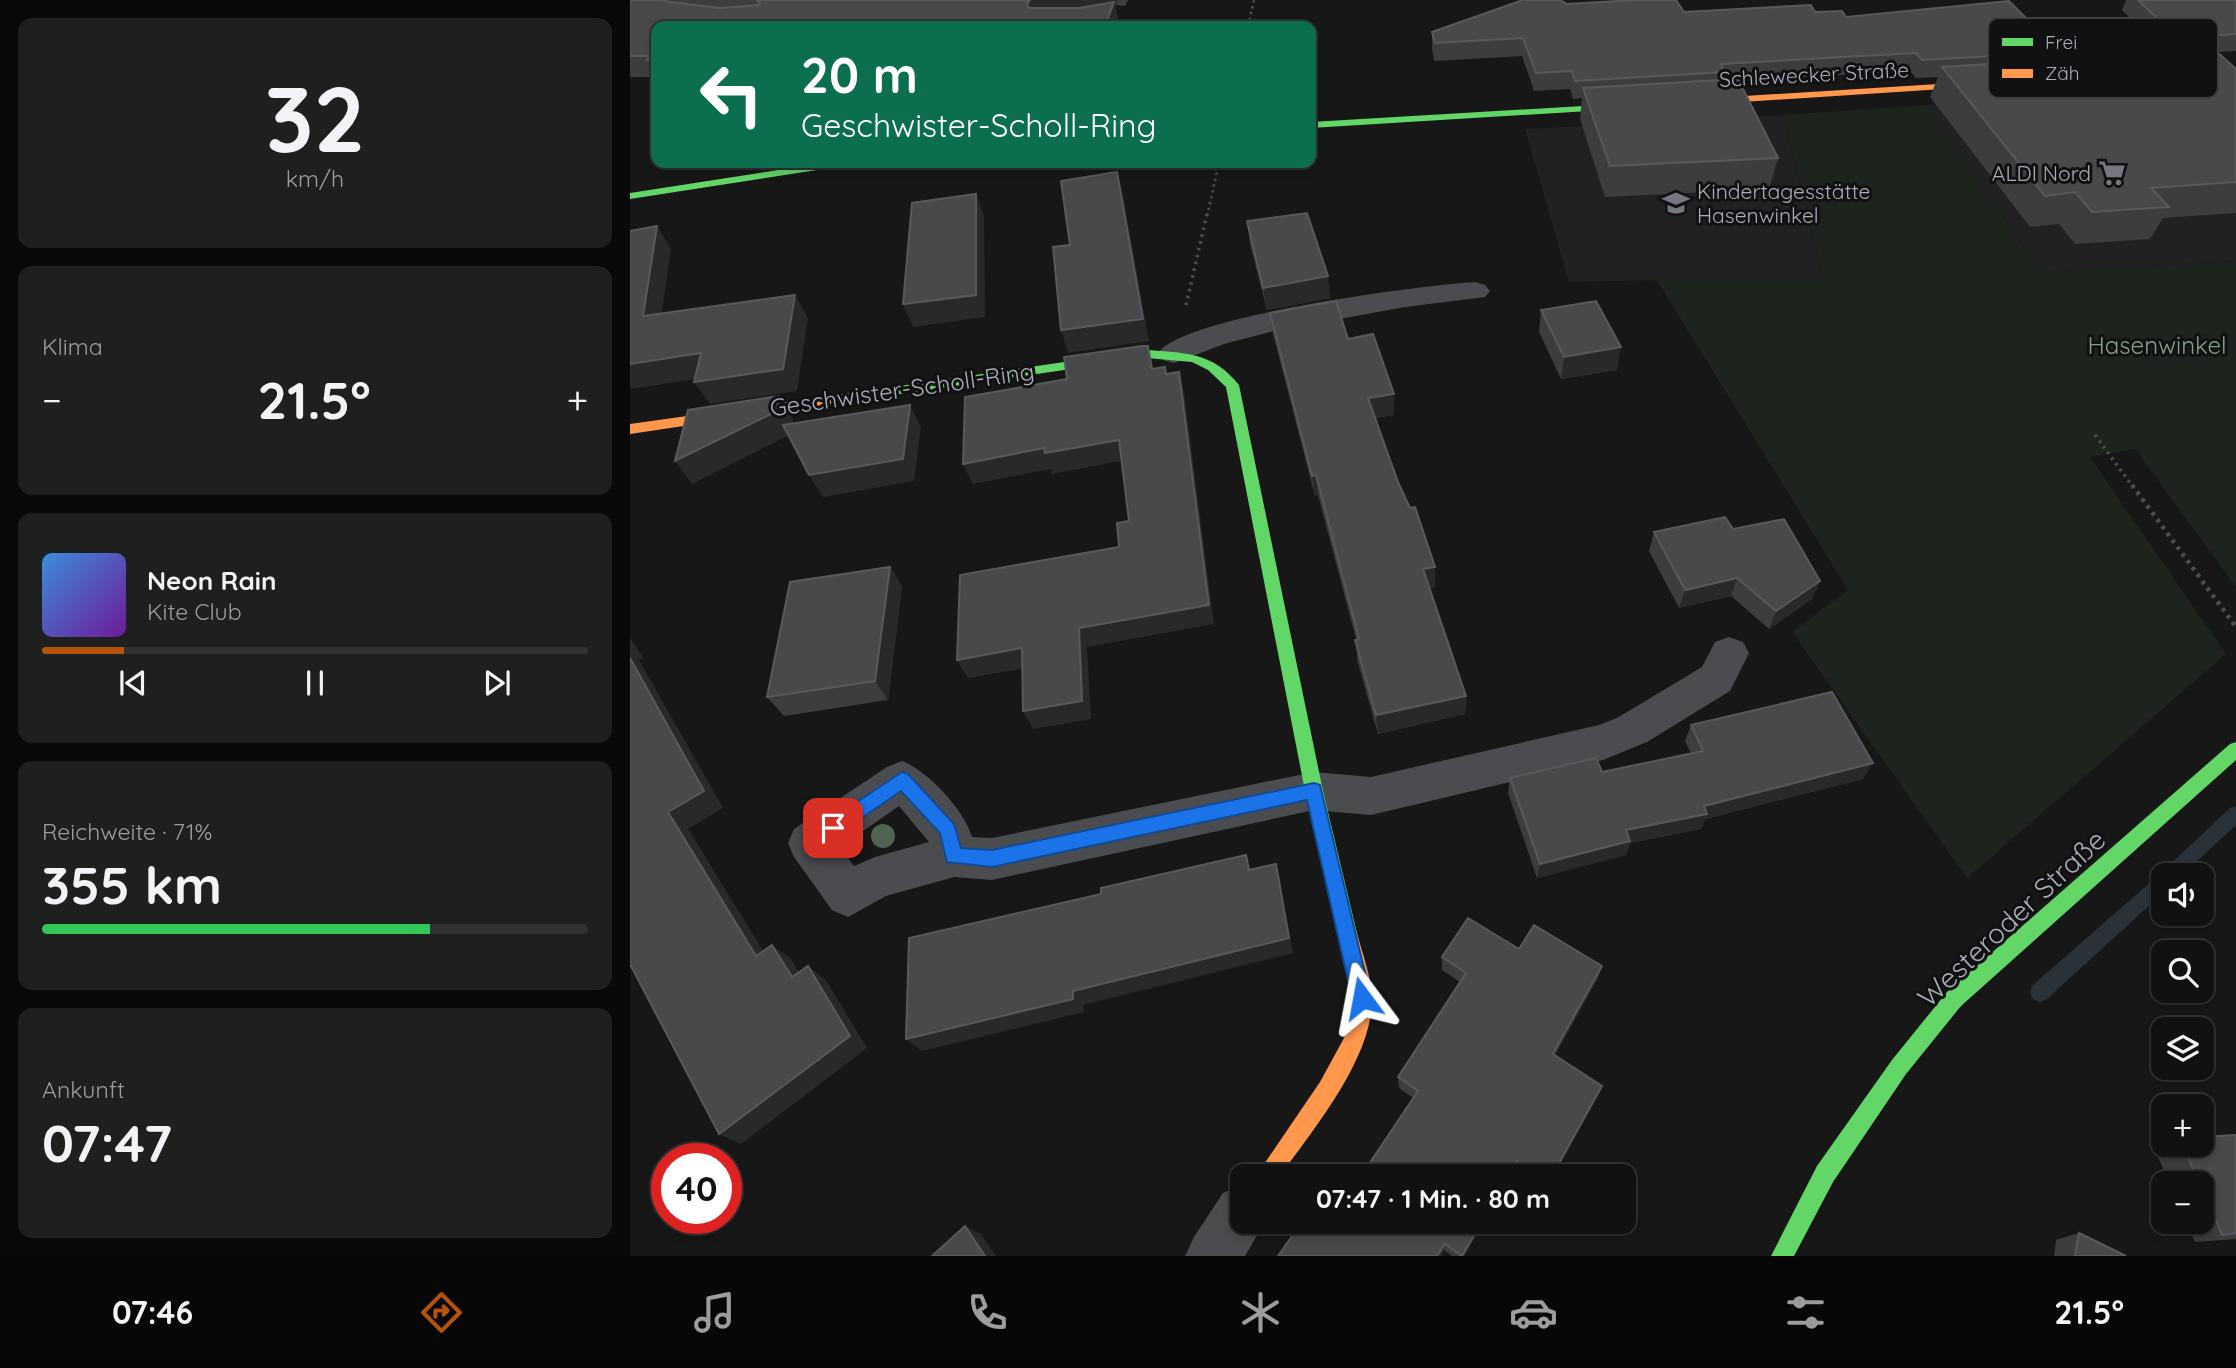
<!DOCTYPE html>
<html lang="de">
<meta charset="utf-8">
<style>
:root{--surface:#111;--page:#1e1f1f;--text:#f1f3f6;--muted:#9c9d9f;--line:#303131;--accent:#b45309}
body{margin:0;font-family:Quicksand,sans-serif;background:var(--page);color:var(--text);height:100vh;display:flex;flex-direction:column;font-size:26px;white-space:nowrap}
*{box-sizing:border-box;margin:0}
p{font-size:23px;color:var(--muted)}
.icon{flex:none;width:38px;height:38px;fill:none;stroke:currentColor;stroke-width:2;stroke-linecap:round;stroke-linejoin:round}
.map{position:relative;flex:1;overflow:hidden}
.drawer{display:flex;flex-direction:column;gap:18px;padding:18px;background:#090909;width:630px}
.drawer>*{flex:none}
.hud{position:absolute;left:21px;top:21px;width:665px;height:147px;border-radius:14px;box-shadow:0 4px 10px #0003,0 0 0 2px var(--line);background:#0b6e4f;color:#fff;overflow:hidden}
.controls{position:absolute;left:1521px;top:863px;display:grid;gap:14px}
.controls a{display:grid;place-items:center;width:63px;height:63px;border-radius:14px;background:var(--surface);box-shadow:0 4px 10px #0003,0 0 0 2px var(--line);font-size:35px}
.speed{position:absolute;left:21px;top:1143px;display:flex;gap:14px;font-size:35px;font-weight:700;text-align:center}
.speed>*{display:grid;place-content:center;width:91px;height:91px;border-radius:50%;background:var(--surface);box-shadow:0 4px 10px #0003,0 0 0 2px var(--line);line-height:1}
.speed .limit{border:10px solid #d22;background:#fff;color:#111}
.pin{position:absolute;display:grid;place-items:center;width:60px;height:60px;color:#fff;margin:-30px;border-radius:14px;box-shadow:0 4px 10px #0006}
.me{position:absolute;width:77px;margin:-38px;rotate:347deg;stroke-linejoin:round;filter:drop-shadow(0 0 5px #0008)}
.turn{display:flex;align-items:center;gap:24px;height:147px;padding:0 35px;font-size:32px}
.turn .icon{width:91px;height:91px;stroke-width:2.5}
.turn b{display:block;font-size:49px;line-height:60px}
.big{font-size:52px;font-weight:700;line-height:1.1}
.drawer .tile{flex:1;display:flex;flex-direction:column;justify-content:center;gap:10px;min-width:0;padding:0 24px;border-radius:14px;background:var(--page)}
.drawer .dial{align-items:center;gap:0}
.dial b{font-size:91px;line-height:1}
.song{display:flex;align-items:center;gap:21px}
.cover{width:84px;height:84px;border-radius:10px;background:linear-gradient(135deg,hsl(210 70% 55%),hsl(280 70% 35%))}
.played{height:7px;border-radius:4px;background:linear-gradient(90deg,var(--accent) 15%,var(--line) 15%)}
.keys{display:flex;justify-content:space-around;direction:ltr}
.heat{display:flex;justify-content:space-between;align-items:center;font-size:38px;direction:ltr}
.charge{height:10px;border-radius:5px;background:linear-gradient(90deg,#34c759 71%,var(--line) 0)}
.trip{position:absolute;left:600px;top:1164px;width:406px;height:70px;border-radius:14px;background:var(--surface);box-shadow:0 4px 10px #0003,0 0 0 2px var(--line);font-weight:700;line-height:70px;text-align:center}
.tabs{display:flex;height:112px;justify-content:space-around;align-items:center;background:#070707;color:var(--muted)}
.tabs .icon{width:49px;height:49px}
.tabs .active{color:var(--accent)}
.tabs b{font-size:32px;color:var(--text)}
main{display:flex;flex:1;min-height:0}
.map>svg:first-child{display:block}
.built{fill:#212123}
.green{fill:#1d241e}
.lines{fill:none;stroke-linecap:round;stroke-linejoin:round}
.stream{fill:#2a3239;fill-rule:evenodd}
.path-far2{stroke:#4d4e52;stroke-width:2.5;stroke-dasharray:2.5 3.5;stroke-linecap:butt}
.path-far1{stroke:#4d4e52;stroke-width:3.5;stroke-dasharray:2.5 4.5;stroke-linecap:butt}
.path{stroke:#4d4e52;stroke-width:4.5;stroke-dasharray:3.5 5;stroke-linecap:butt}
.street{fill:#4b4c50;fill-rule:evenodd}
.fast{fill:#63d668;fill-rule:evenodd}
.slow{fill:#ff974d;fill-rule:evenodd}
.tree{fill:#506451}
.wall{fill:#3d3d3f}
.shaded-wall{fill:#29292a}
.building{fill:#49494c;stroke:#58595d;stroke-width:2}
.route{fill:#1a73e8;stroke:#114b97;stroke-width:2}
.labels{text-anchor:middle;dominant-baseline:central;stroke-width:6;stroke-linejoin:round;paint-order:stroke}
.far-street-label{font-size:21px;fill:#a8adb8;stroke:#111113}
.far-poi-label{font-size:21px;fill:#a8adb8;stroke:#111113;text-anchor:end}
.park-label{font-size:24px;fill:#7fa381;stroke:#111113}
.street-label{font-size:24px;fill:#a8adb8;stroke:#111113}
.near-street-label{font-size:28px;fill:#a8adb8;stroke:#111113}
.key{fill:#111113;stroke:#3e4045;stroke-width:2}
.key-label{font-size:19px;fill:#a8adb8}
</style>
<main>
<section class="drawer">
<div class="tile dial"><b>32</b><p>km/h</p></div>
<div class="tile"><p>Klima</p>
<div class="heat"><a>−</a><b class="big">21.5°</b><a>+</a></div>
</div>
<div class="tile">
<div class="song"><i class="cover"></i><div><b>Neon Rain</b><p>Kite Club</p></div></div>
<div class="played"></div>
<div class="keys"><svg class="icon" aria-label="previous" viewBox="0 0 24 24"><path d="M18 5L8 12l10 7zM5 5v14"/></svg><svg class="icon" aria-label="pause" viewBox="0 0 24 24"><path d="M8 5v14M16 5v14"/></svg><svg class="icon" aria-label="next" viewBox="0 0 24 24"><path d="M6 5l10 7-10 7zM19 5v14"/></svg></div>
</div>
<div class="tile"><p>Reichweite · 71%</p><b class="big">355 km</b><div class="charge"></div></div>
<div class="tile"><p>Ankunft</p><b class="big">07:47</b></div>
</section>
<div class="map">
<svg width="1606" height="1256" viewBox="0 0 1606 1256">
<rect width="100%" height="100%" fill="#171717"/>
<path class="built" d="M1606 85V261L1411 272 1296 105Z
M1153 115 1193 277 939 282 895 129Z"/>
<path class="green" d="M1296 105 1411 272 1606 261V587L1505 449 1460 457 1596 654 1337 878 1162 632 1218 590 1026 279 1193 277 1153 115Z"/>
<g class="lines">
<path class="stream" d="M1606 806V825L1552 875H1533V893L1417 999 1410 1002 1403 999 1400 992 1403 985 1531 873 1600 808Z"/>
<path class="path-far2" d="M618 26 624 0
M577 216 589 163"/>
<path class="path-far1" d="M556 305 577 214
M1465 435 1503 487"/>
<path class="path" d="M1502 485 1606 627"/>
<path class="street" d="M845 282 855 285 860 291 855 297 775 307 644 331 594 344 544 363 533 360 528 353C552 316 794 285 845 282Z
M1099 637 1113 642 1119 653 1100 691 1017 742 973 760 741 815 684 810 362 880 324 877 256 896 218 917 202 910 164 857 158 843 164 829 257 767 272 761C297 770 335 811 342 837L362 838 684 772 741 777 969 725 987 718 1072 667 1085 642ZM269 806 299 842 245 857 224 866 210 847Z
M612 1185V1222H635L615 1256H555L564 1237 593 1193Z"/>
<path class="fast" d="M1004 103 1008 104V108L681 128V122Z
M194 163H218L213 166 0 199V193Z
M517 350C555 353 583 352 609 385L693 791 727 933 724 939 717 942 710 939 707 933 675 791 596 387 578 370 562 362 517 358 256 396 249 392 256 388Z
M1606 742V760L1331 1006 1276 1074 1203 1182 1164 1256H1141L1187 1166 1262 1060 1317 992 1600 744Z"/>
<path class="slow" d="M1356 81 1359 82V86L1067 105 1062 102 1067 99Z
M256 388 261 389V395L0 434V424Z
M717 924 724 927 727 933C732 953 741 975 742 996 744 1057 684 1128 650 1176H626L690 1082 714 1038 720 1017 722 996 707 933 710 927Z"/>
</g>
<circle class="tree" cx="253" cy="836" r="12"/>
<path class="wall" d="M0 0H498L495 6 485 5 489 23 488 26H26V77H0Z
M1496 0H1606V51L1587 52 1606 69V213L1533 218 1520 239 1445 244 1429 224 1400 227 1300 97 1308 77 1286 78 1280 71 1109 81 1148 158 1139 189 975 197 950 119 952 98 943 99 940 89 904 91 892 56 804 61 802 49V32L937 4 1054 12H1185L1216 17 1400 22 1501 19 1492 10Z
M617 221 700 298 637 310 620 244Z
M911 310 987 370 931 379 909 332Z
M640 313 718 339 764 394V415L745 418 805 587 800 588 836 696 835 714 748 734 727 659 726 639 688 495 685 496 643 334Z
M1103 529 1190 581 1182 599 1139 629 1101 596 1049 608 1019 551 1024 532Z
M260 567 272 586 258 700 154 716 137 697Z
M1061 725 1233 779 1075 819 1071 829 1000 843 996 855 907 878 878 793 880 778 972 772 1061 753 1055 741Z
M889 949 968 978 925 1055 972 1086 923 1176H894L769 1088 768 1077 830 982 812 970V957Z
M1606 1135V1239L1565 1242 1556 1222H1572V1183H1539L1525 1150 1537 1144H1572Z
M854 1222 834 1256H822L814 1250 811 1256H648Z
M1449 1233 1496 1256H1424L1426 1240Z"/>
<path class="shaded-wall" d="M400 0H486L487 4 485 5 489 23 488 26H475L407 18 397 4Z
M487 172 493 195 519 341 438 353 431 330Z
M346 194 354 216 355 317 283 327 273 304Z
M27 226 41 249 28 339 13 316Z
M698 276 700 298 637 310 633 288Z
M165 295 178 318 167 391 80 404 64 382Z
M991 347 987 370 931 379 934 357Z
M71 353 86 376 0 389V364Z
M549 372 554 392 584 624 457 647 461 719 403 729 393 711 449 628 579 605Z
M764 394V415L740 418 738 398Z
M149 396 163 419 161 434 62 484 45 461Z
M280 405 291 427 284 481 193 497 179 475Z
M489 440 495 460 422 474 421 469 343 484 333 464 414 448Z
M686 475 688 495 685 496 682 476Z
M260 567 272 586 258 700 245 681Z
M805 567V587L794 589 793 569Z
M1107 578 1101 596 1049 608 1055 590Z
M1190 581 1182 599 1139 629 1146 611Z
M0 638 14 658 9 660 93 808 58 829 145 970 126 956 38 812 0 658Z
M392 648 402 667 338 678 327 660Z
M836 696 835 714 748 734 746 715Z
M1243 763 1233 779 1075 819 1071 829 1000 843 996 855 907 878 910 864 996 830 1074 806Z
M646 864 650 881 663 953 453 1005 454 1012 292 1051 276 1039 443 991Z
M142 945 161 959 180 990 162 977Z
M178 966 196 980 237 1048 111 1144 89 1134Z
M972 966 968 978 920 1065 923 1054Z
M972 1086 923 1176H922Z
M887 1161 884 1169 880 1176H878Z
M852 1222H854L834 1256H832Z
M335 1226 351 1234 366 1256H355Z
M815 1244 814 1250 811 1256H807Z"/>
<path class="building" d="M0 0H30L40 2 90 8 130 5 127 0H400L397 4 399 8H449L484 2 475 26H400L399 20 353 22V26H26V60H17L21 56H0Z
M893 0H930L937 4 1005 0H1046L1054 12 1181 5 1185 12 1212 11 1216 17 1379 1 1400 22 1527 18 1508 0H1606V34L1550 38 1558 45 1292 60 1286 53 1091 64 1095 72 945 81 942 71 906 73 893 38 805 43 802 32Z
M1585 50 1606 69V182L1521 188 1539 207 1462 212 1445 192 1415 196 1312 67Z
M1108 79 1148 158 980 166 953 88Z
M487 172 513 319 431 330 423 247 440 245 431 181Z
M346 194V295L273 304 282 203Z
M677 213 698 276 633 288 617 221Z
M27 226 13 316 165 295 153 369 64 382 71 353 0 364V231Z
M706 301 718 339 743 334 764 394 738 398 768 482 780 508 785 507 805 567 793 569 836 696 746 715 725 640 729 639 686 475 682 476 640 313Z
M966 301 991 347 934 357 911 310Z
M512 346H518L522 369 535 367 536 374 549 372 579 605 449 628 452 701 393 711 392 648 327 660 330 575 489 547 487 523 499 521 489 440 415 453 414 448 333 464 335 397 437 379 434 357Z
M149 396 147 411 45 461 58 410Z
M280 405 273 459 179 475 153 425Z
M1095 517 1103 529 1154 519 1190 581 1146 611 1107 578 1055 590 1024 532Z
M260 567 245 681 137 697 160 582Z
M0 658 74 791 38 812 126 956 142 945 162 977 178 966 220 1036 89 1134 0 964Z
M1202 692 1243 763 1074 806 1077 814 996 830 1000 841 910 864 880 778 966 758 972 772 1073 751 1061 725Z
M616 855 619 870 646 864 659 938 443 991V999L276 1039 279 938 471 894V888Z
M838 918 889 949 904 925 972 966 923 1054 972 1086 922 1176H908L887 1161 878 1176H731L788 1091 768 1077 836 973 812 957Z
M1606 1135V1233L1592 1235 1572 1188V1183H1569L1552 1144H1572V1137Z
M672 1222H852L832 1256 815 1244 807 1256H648Z
M335 1226 355 1256H302Z
M1449 1233 1496 1256H1445Z"/>
<path class="route" d="M272 772 278 774 324 824 331 848 362 850 684 783 690 785 741 998 739 1005 732 1008 724 1005 722 998 677 800 362 867 317 862 310 833 271 791 210 833 203 836 197 833 194 828 197 822Z"/>
<defs>
<symbol id="supermarket-bare" viewBox="-9 -9 18 18"><path d="M-6-5.5h2.5l.6 2H6L4.5 2H-2.5L-4.4-4H-6ZM-1.5 3.2a1.3 1.3 0 1 0 .1 0ZM3 3.2a1.3 1.3 0 1 0 .1 0Z" fill="#757880" stroke="#111113" stroke-width="2.5" paint-order="stroke"/></symbol>
<symbol id="school-bare" viewBox="-9 -9 18 18"><path d="M0-5L7-2L0 1L-7-2ZM-4 1L0 2.5L4 1V4Q0 6-4 4Z" fill="#757880" stroke="#111113" stroke-width="2.5" paint-order="stroke"/></symbol>
</defs>
<g fill-rule="evenodd">
<use href="#supermarket-bare" x="1463" y="154" width="38" height="38"/>
<use href="#school-bare" x="1027" y="184" width="38" height="38"/>
</g>
<g class="labels">
<g class="far-street-label">
<text transform="translate(1184 74) rotate(-3)">Schlewecker Straße</text>
</g>
<g class="far-poi-label">
<text x="1461" y="173">ALDI Nord</text>
<text x="1067" y="191" text-anchor="start">Kindertagesstätte<tspan x="1067" dy="24">Hasenwinkel</tspan></text>
</g>
<g class="park-label">
<text x="1527" y="345">Hasenwinkel</text>
</g>
<g class="street-label">
<text transform="translate(272 389) rotate(-8)">Geschwister-Scholl-Ring</text>
</g>
<g class="near-street-label">
<text transform="translate(1381 918) rotate(-43)">Westeroder Straße</text>
</g>
</g>
<rect x="1358" y="18" width="230" height="80" rx="10" class="key"/>
<rect x="1372" y="38" width="31" height="8" fill="#63d668"/>
<rect x="1372" y="69" width="31" height="9" fill="#ff974d"/>
<g class="key-label">
<text x="1415" y="49">Frei</text>
<text x="1415" y="80">Zäh</text>
</g>
</svg>
<div class="controls">
<a><svg class="icon" aria-label="sound" viewBox="0 0 24 24"><path d="M4 9h4l5-4v14l-5-4H4zM17 9q2 3 0 6"/></svg></a>
<a><svg class="icon" aria-label="search" viewBox="0 0 24 24"><circle cx="10" cy="10" r="6"/><path d="M15 15l6 6"/></svg></a>
<a><svg class="icon" aria-label="layers" viewBox="0 0 24 24"><path d="M12 4l9 5-9 5-9-5zM3 14l9 5 9-5"/></svg></a>
<a>+</a>
<a>−</a>
</div>
<div class="speed"><div class="limit">40</div></div>
<div class="pin" style="left:203px;top:828px;background:#d93025"><svg class="icon" aria-label="arrive" viewBox="0 0 24 24"><path d="M6 21V4h12l-3 4 3 4H6"/></svg></div>
<svg class="me" style="left:732px;top:998px" viewBox="-20 -20 40 40"><path d="M0-17L14 15 0 8-14 15z" fill="#1a73e8" stroke="#fff" stroke-width="4"/></svg>
<div class="trip">07:47 · 1 Min. · 80 m</div>
<div class="hud">
<div class="turn"><svg class="icon" aria-label="left" viewBox="0 0 24 24"><path d="M17 20v-9H6M10 6l-5 5 5 5"/></svg><div><b>20 m</b>Geschwister-Scholl-Ring</div></div>
</div>
</div>
</main>
<nav class="tabs">
<b>07:46</b>
<svg class="icon active" aria-label="directions" viewBox="0 0 24 24"><path d="M12 3l9 9-9 9-9-9zM9 14v-3h6M13 9l2 2-2 2"/></svg>
<svg class="icon" aria-label="music" viewBox="0 0 24 24"><path d="M9 18V5l10-2v13"/><circle cx="6" cy="18" r="3"/><circle cx="16" cy="16" r="3"/></svg>
<svg class="icon" aria-label="phone" viewBox="0 0 24 24"><path d="M5 4h4l2 5-3 2q2 4 5 5l2-3 5 2v4C11 20 4 13 5 4z"/></svg>
<svg class="icon" aria-label="climate" viewBox="0 0 24 24"><path d="M12 3v18M4 7l16 10M4 17L20 7"/></svg>
<svg class="icon" aria-label="car" viewBox="0 0 24 24"><path d="M5 17H2v-5l4-1 3-4h7l3 4 3 1v5h-3M9 17h6M6 11h13"/><circle cx="7" cy="17" r="2"/><circle cx="17" cy="17" r="2"/></svg>
<svg class="icon" aria-label="filters" viewBox="0 0 24 24"><path d="M4 7h16M4 17h16"/><circle cx="9" cy="7" r="2"/><circle cx="15" cy="17" r="2"/></svg>
<b>21.5°</b>
</nav>
